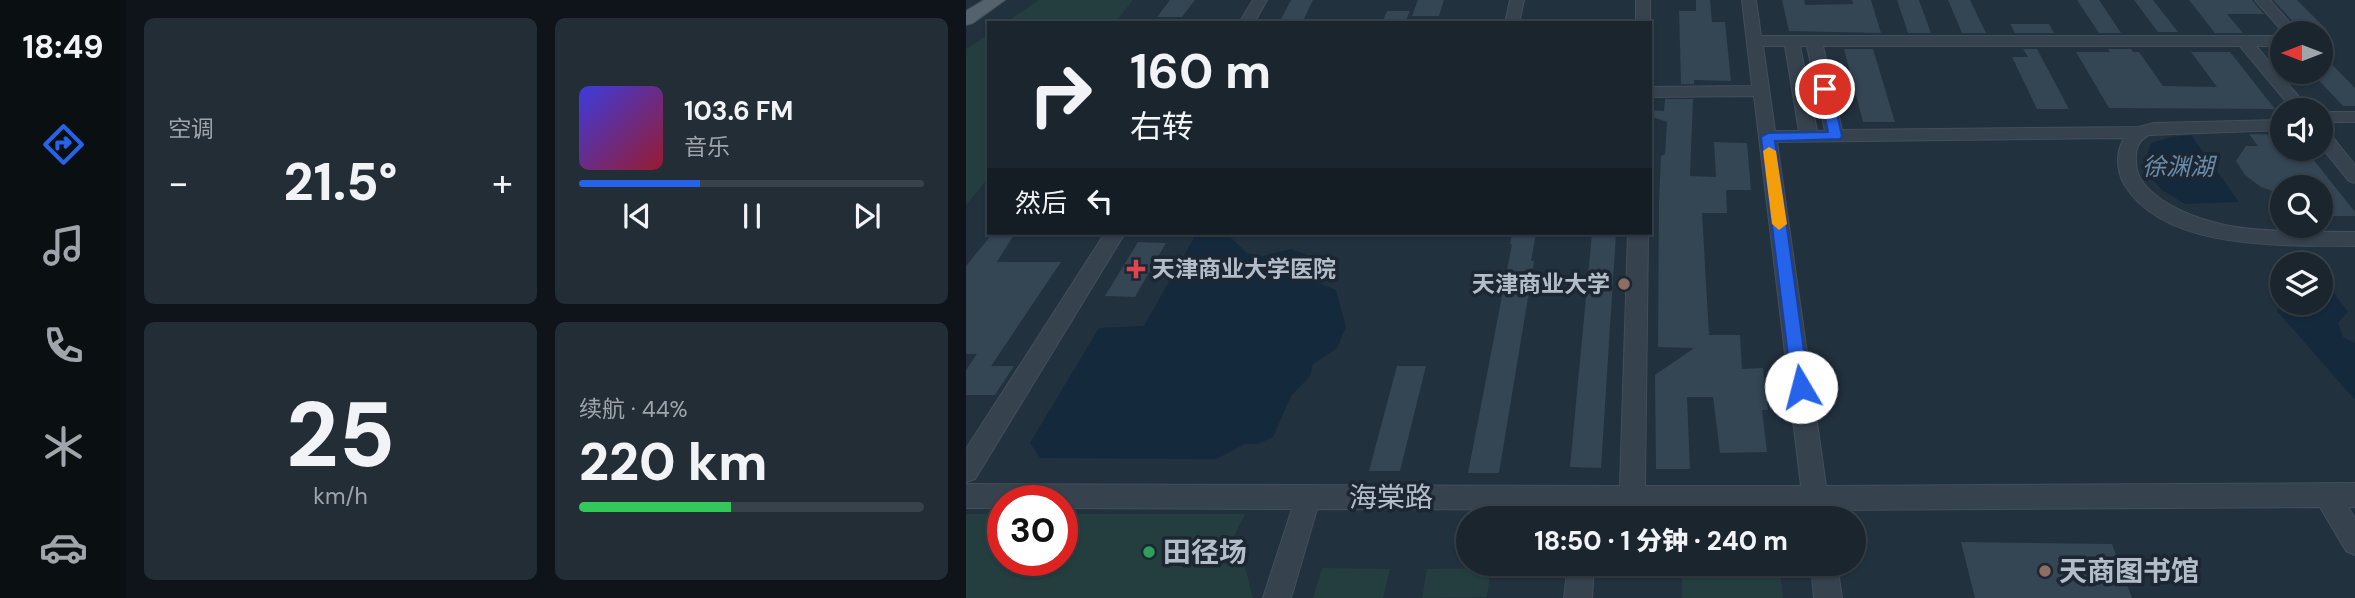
<!DOCTYPE html>
<html lang="zh">
<meta charset="utf-8">
<style>
:root{--surface:#1a252e;--page:#232d36;--text:#f1f3f6;--muted:#9fa5aa;--line:#38424a;--accent:#2563eb}
body{margin:0;font-family:"DM Sans","Noto Sans SC",sans-serif;background:var(--page);color:var(--text);height:100vh;display:flex;flex-direction:column;font-size:26px;white-space:nowrap}
*{box-sizing:border-box;margin:0}
p{font-size:23px;color:var(--muted)}
.icon{flex:none;width:38px;height:38px;fill:none;stroke:currentColor;stroke-width:2;stroke-linecap:round;stroke-linejoin:round}
.map{position:relative;flex:1;overflow:hidden}
.details{display:flex;flex-direction:column;gap:18px;padding:18px;background:#0e1419;width:840px}
.details>*{flex:none}
.top-card{position:absolute;left:21px;top:21px;width:665px;height:214px;border-radius:0px;box-shadow:0 2px 5px #0004,0 0 0 2px var(--line);background:#1a252e;color:var(--text);overflow:hidden}
.needle{width:46px;rotate:270deg}
.controls{position:absolute;left:1304px;top:21px;display:grid;gap:14px}
.controls a{display:grid;place-items:center;width:63px;height:63px;border-radius:50%;background:var(--surface);box-shadow:0 2px 5px #0004,0 0 0 2px var(--line);font-size:35px}
.speed{position:absolute;left:21px;top:485px;display:flex;gap:14px;font-size:35px;font-weight:700;text-align:center}
.speed>*{display:grid;place-content:center;width:91px;height:91px;border-radius:50%;background:var(--surface);box-shadow:0 2px 5px #0004,0 0 0 2px var(--line);line-height:1}
.speed .limit{border:10px solid #d22;background:#fff;color:#111}
.pin{position:absolute;display:grid;place-items:center;width:60px;height:60px;color:#fff;margin:-30px;border:4px solid #fff;border-radius:50%;box-shadow:0 2px 7px #0007}
.me{position:absolute;width:77px;margin:-38px;rotate:352deg;stroke-linejoin:round;filter:drop-shadow(0 0 5px #0008)}
.turn{display:flex;align-items:center;gap:24px;height:147px;padding:0 28px;font-size:32px}
.turn .icon{width:91px;height:91px;stroke-width:2.5}
.turn b{display:block;font-size:49px;line-height:60px}
.then{display:flex;align-items:center;height:66px;padding:0 28px;background:#0003;gap:14px;font-size:26px}
.big{font-size:52px;font-weight:800;line-height:1.1}
.details .tile{flex:1;display:flex;flex-direction:column;justify-content:center;gap:10px;min-width:0;padding:0 24px;border-radius:10px;background:var(--page)}
.details .dial{align-items:center;gap:0}
.dial b{font-size:91px;line-height:1}
.song{display:flex;align-items:center;gap:21px}
.cover{width:84px;height:84px;border-radius:10px;background:linear-gradient(135deg,hsl(240 70% 55%),hsl(350 70% 35%))}
.played{height:7px;border-radius:4px;background:linear-gradient(90deg,var(--accent) 35%,var(--line) 35%)}
.keys{display:flex;justify-content:space-around;direction:ltr}
.heat{display:flex;justify-content:space-between;align-items:center;font-size:38px;direction:ltr}
.charge{height:10px;border-radius:5px;background:linear-gradient(90deg,#34c759 44%,var(--line) 0)}
.details .tiles{flex:1;display:grid;gap:18px;grid-template-columns:repeat(2,1fr)}
.trip{position:absolute;left:490px;top:506px;width:410px;height:70px;border-radius:35px;background:var(--surface);box-shadow:0 2px 5px #0004,0 0 0 2px var(--line);font-weight:800;line-height:70px;text-align:center}
main{display:flex;flex:1;min-height:0}
.tabs{display:flex;flex-direction:column;width:126px;justify-content:space-around;align-items:center;background:#0a0f12;color:var(--muted)}
.tabs .icon{width:49px;height:49px}
.tabs .on{color:var(--accent)}
.tabs b{font-size:32px;color:var(--text)}
.map>svg:first-child{display:block}
.green{fill:#243e3f}
.water{fill:#15293c}
.building{fill:#344554}
.lines{fill:none;stroke-linecap:round;stroke-linejoin:round}
.minor-casing{stroke:#434e5a;stroke-width:2}
.major-casing{stroke:#434e5a;stroke-width:2}
.minor{fill:#36424e;fill-rule:evenodd}
.major{fill:#54626e;fill-rule:evenodd}
.route{fill:#2563eb;stroke:#184099;stroke-width:2}
.slow{fill:#f59e0b}
.health-dot{fill:#e0444e;stroke:#1c2733;stroke-width:2.5}
.education-dot{fill:#8d6e63;stroke:#1c2733;stroke-width:2.5}
.leisure-dot{fill:#2e9e5b;stroke:#1c2733;stroke-width:2.5}
.labels{text-anchor:middle;dominant-baseline:central;stroke-width:7;stroke-linejoin:round;paint-order:stroke}
.poi-label{font-size:23px;font-weight:bold;fill:#b2bdc9;stroke:#1c2733;text-anchor:start}
.water-label{font-size:24px;font-style:italic;fill:#6a8ca9;stroke:#1c2733}
.near-street-label{font-size:28px;fill:#b2bdc9;stroke:#1c2733}
.near-poi-label{font-size:28px;font-weight:bold;fill:#b2bdc9;stroke:#1c2733;text-anchor:start}
</style>
<main>
<nav class="tabs">
<b>18:49</b>
<svg class="icon on" aria-label="directions" viewBox="0 0 24 24"><path d="M12 3l9 9-9 9-9-9zM9 14v-3h6M13 9l2 2-2 2"/></svg>
<svg class="icon" aria-label="music" viewBox="0 0 24 24"><path d="M9 18V5l10-2v13"/><circle cx="6" cy="18" r="3"/><circle cx="16" cy="16" r="3"/></svg>
<svg class="icon" aria-label="phone" viewBox="0 0 24 24"><path d="M5 4h4l2 5-3 2q2 4 5 5l2-3 5 2v4C11 20 4 13 5 4z"/></svg>
<svg class="icon" aria-label="climate" viewBox="0 0 24 24"><path d="M12 3v18M4 7l16 10M4 17L20 7"/></svg>
<svg class="icon" aria-label="car" viewBox="0 0 24 24"><path d="M5 17H2v-5l4-1 3-4h7l3 4 3 1v5h-3M9 17h6M6 11h13"/><circle cx="7" cy="17" r="2"/><circle cx="17" cy="17" r="2"/></svg>
</nav>
<section class="details">
<div class="tiles">
<div class="tile"><p>空调</p>
<div class="heat"><a>−</a><b class="big">21.5°</b><a>+</a></div>
</div>
<div class="tile">
<div class="song"><i class="cover"></i><div><b>103.6 FM</b><p>音乐</p></div></div>
<div class="played"></div>
<div class="keys"><svg class="icon" aria-label="previous" viewBox="0 0 24 24"><path d="M18 5L8 12l10 7zM5 5v14"/></svg><svg class="icon" aria-label="pause" viewBox="0 0 24 24"><path d="M8 5v14M16 5v14"/></svg><svg class="icon" aria-label="next" viewBox="0 0 24 24"><path d="M6 5l10 7-10 7zM19 5v14"/></svg></div>
</div>
<div class="tile dial"><b>25</b><p>km/h</p></div>
<div class="tile"><p>续航 · 44%</p><b class="big">220 km</b><div class="charge"></div></div>
</div>
</section>
<div class="map">
<svg width="1389" height="598" viewBox="0 0 1389 598">
<rect width="100%" height="100%" fill="#22313e"/>
<path class="green" d="M73 0H167L149 23H39Z
M23 34V177L0 205V49Z
M0 514H37V560H96V514H279L264 544 278 563 287 598H0Z
M716 564H813L817 598H716Z
M356 568 424 569 417 598H347Z
M525 568 521 597 456 598 461 569Z"/>
<path class="water" d="M1225 135 1273 202 1219 204 1196 190 1182 174 1179 162 1185 143 1206 137Z
M260 233 281 253 296 256 325 249 344 256 336 260 341 278 370 290 380 327 371 348 347 364 344 376 325 396 307 437 291 444H279L250 459 74 458 64 443 133 328 178 326 230 234Z
M1355 280H1358L1382 312 1372 323 1377 337 1389 343V400L1311 311 1316 291V303H1354Z"/>
<path class="building" d="M204 0H229L216 17H191Z
M325 0H347L336 23H313Z
M452 0H478L473 16H446Z
M730 0H744L746 22H759L765 81 728 80V84H715L713 11H730Z
M816 0H838L839 5 887 4 886 0H905L915 33 823 31Z
M931 0H953L965 33H942Z
M982 0H1004L1020 33H996Z
M1111 0H1133L1155 33H1133Z
M1168 0H1187L1212 32H1192Z
M1223 0H1286L1298 14H1261L1277 33H1249Z
M1307 0H1331L1361 30H1335Z
M421 11H444L439 23H416Z
M1044 24H1083L1088 33H1049Z
M878 49H907L929 122H897Z
M1057 49H1071L1103 109H1071L1046 57H1062Z
M1142 49H1165L1167 52H1173L1197 86 1251 87 1225 52H1264L1309 109 1143 108 1110 52H1144Z
M1354 52 1389 88V106H1377L1345 72H1354Z
M699 99H727L724 176 750 177 748 142 781 143 785 190H760L761 213H736L743 335H774L776 369 797 368 802 410H796L801 452 754 453 747 397H721L724 469H690L689 375 728 348 692 347 693 201 695 156 699 154 701 122 684 116V110L698 111Z
M1283 134 1316 135V149H1339L1389 212V216H1354V187L1314 186 1309 192 1295 187 1279 175 1270 161 1280 146H1292Z
M27 233H49L31 262H95L25 366H48L29 395H0V370L11 354H0V266Z
M546 233H570L565 261H568L533 473H502L546 244H544Z
M626 233H650L635 468 604 467Z
M172 242 200 243 169 297 139 296Z
M431 366H460L434 471H403Z
M995 542 1146 544 1166 598H1009Z"/>
<g class="lines">
<defs>
<path id="minor" d="M287 0H301L288 23H273Z
M544 0H558L553 23H539Z
M670 0H684V23H670Z
M776 0H790L795 36H1316V46H1290L1344 110H1327L1274 46H857L876 130 1173 127 1188 123 1316 120V130L1183 135C1172 141 1169 149 1170 162 1170 179 1182 190 1196 200 1254 237 1323 231 1389 232V246C1321 245 1198 252 1158 184 1150 169 1150 152 1158 138L811 142 860 486 1389 483V507H1382L1389 518V555L1380 551 1354 507 864 510 865 518H839L838 510 351 509 325 598H297L326 509 96 508V500H37V508H0V484L654 486 662 233H682L679 486H835L788 96 684 97V87L786 86ZM797 46H819L833 131H809ZM834 46H841L859 131H851Z
M1289 0H1304L1333 33H1318Z
M1354 112H1389V122H1354Z
M1354 128 1360 129 1389 165V183L1383 181 1354 145Z
M139 233H159L9 479 0 482V449Z
M602 564H628L626 598H598Z
M845 564H871L876 598H848Z"/>
<path id="major" d="M18 0H39L7 23 0 25V11Z"/>
</defs>
<use href="#minor" class="minor-casing"/>
<use href="#major" class="major-casing"/>
<use href="#minor" class="minor"/>
<use href="#major" class="major"/>
</g>
<path class="route" d="M859 85 865 89 876 136 874 139 809 141 843 387 841 392 835 394 829 392 826 387 795 137 802 133 862 132 853 89Z"/>
<path class="slow" d="M803 147 810 151 821 224 813 230 806 224 797 151Z"/>
<path class="health-dot" d="M166.5 258.5h7v7h7v7h-7v7h-7v-7h-7v-7h7z"/>
<g class="education-dot">
<circle cx="658" cy="284" r="7"/>
<circle cx="1079" cy="571" r="7"/>
</g>
<circle class="leisure-dot" cx="183" cy="552" r="7"/>
<g class="labels">
<g class="poi-label">
<text x="186" y="269">天津商业大学医院</text>
<text x="644" y="284" text-anchor="end">天津商业大学</text>
</g>
<g class="water-label">
<text x="1212" y="166">徐渊湖</text>
</g>
<g class="near-street-label">
<text x="425" y="497">海棠路</text>
</g>
<g class="near-poi-label">
<text x="197" y="552">田径场</text>
<text x="1093" y="571">天商图书馆</text>
</g>
</g>
</svg>
<div class="controls">
<a><svg class="needle" viewBox="-14 -14 28 28"><path d="M0-13l5 13h-10z" fill="#e53935"/><path d="M0 13l5-13h-10z" fill="#9fa5aa"/></svg></a>
<a><svg class="icon" aria-label="sound" viewBox="0 0 24 24"><path d="M4 9h4l5-4v14l-5-4H4zM17 9q2 3 0 6"/></svg></a>
<a><svg class="icon" aria-label="search" viewBox="0 0 24 24"><circle cx="10" cy="10" r="6"/><path d="M15 15l6 6"/></svg></a>
<a><svg class="icon" aria-label="layers" viewBox="0 0 24 24"><path d="M12 4l9 5-9 5-9-5zM3 14l9 5 9-5"/></svg></a>
</div>
<div class="speed"><div class="limit">30</div></div>
<div class="pin" style="left:859px;top:89px;background:#d93025"><svg class="icon" aria-label="arrive" viewBox="0 0 24 24"><path d="M6 21V4h12l-3 4 3 4H6"/></svg></div>
<svg class="me" style="left:835px;top:387px" viewBox="-20 -20 40 40"><circle r="19" fill="#fff"/><path d="M0-13L10 11 0 6-10 11z" fill="#2563eb"/></svg>
<div class="trip">18:50 · 1 分钟 · 240 m</div>
<div class="top-card">
<div class="turn"><svg class="icon" aria-label="right" viewBox="0 0 24 24"><path d="M7 20v-9h11M14 6l5 5-5 5"/></svg><div><b>160 m</b>右转</div></div>
<div class="then">然后<svg class="icon" aria-label="left" viewBox="0 0 24 24"><path d="M17 20v-9H6M10 6l-5 5 5 5"/></svg></div>
</div>
</div>
</main>
